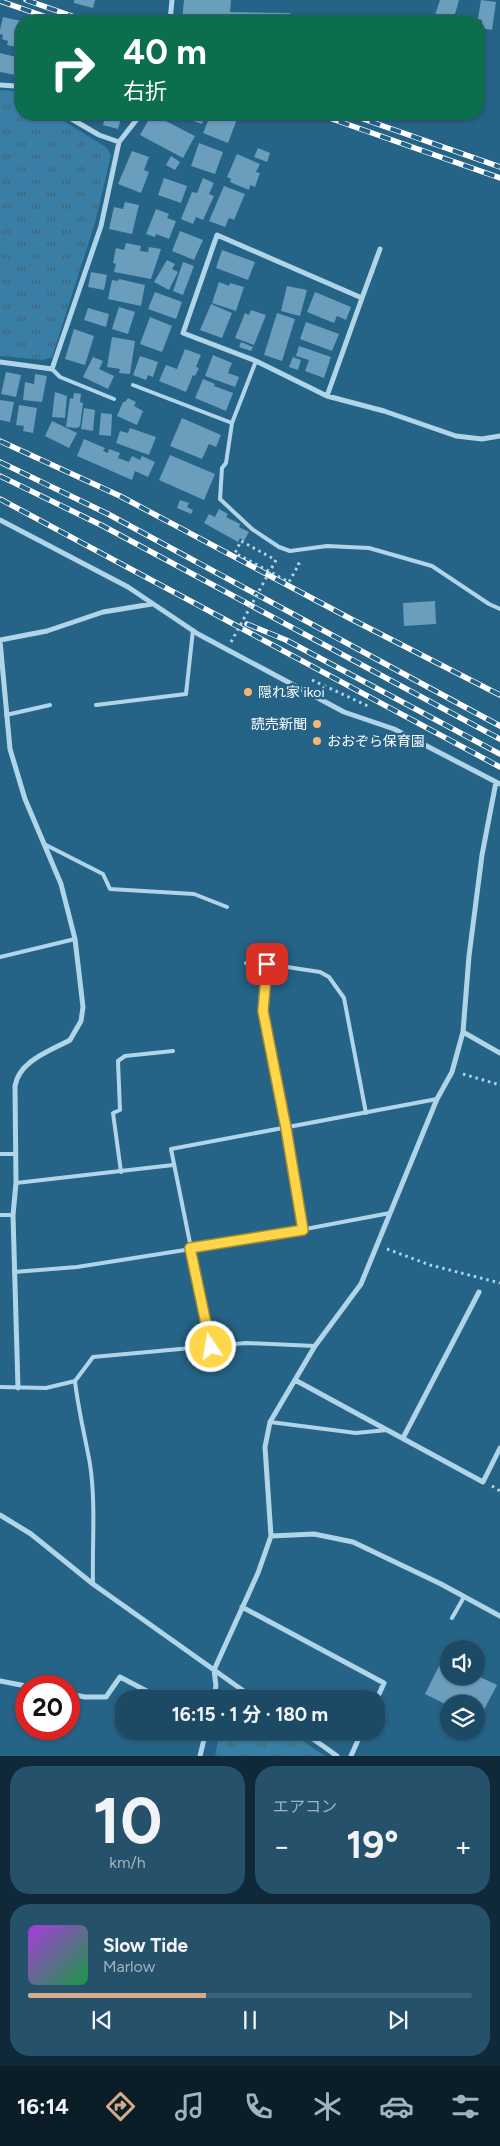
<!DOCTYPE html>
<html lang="ja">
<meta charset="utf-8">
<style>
:root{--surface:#1c4a65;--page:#25516b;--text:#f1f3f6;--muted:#a0b3bf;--line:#3a6279;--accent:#d6ab8b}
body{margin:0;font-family:Figtree,"Noto Sans JP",sans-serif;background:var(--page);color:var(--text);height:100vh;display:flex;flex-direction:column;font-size:19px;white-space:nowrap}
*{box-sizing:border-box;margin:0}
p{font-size:16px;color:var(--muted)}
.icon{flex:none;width:28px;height:28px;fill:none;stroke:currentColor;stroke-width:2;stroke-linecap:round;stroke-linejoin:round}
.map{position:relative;height:1756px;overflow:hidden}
.panel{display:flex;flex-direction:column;gap:10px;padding:10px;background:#0f2938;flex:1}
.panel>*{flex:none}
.top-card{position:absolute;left:15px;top:15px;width:470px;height:105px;border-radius:20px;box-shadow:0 1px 4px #0004,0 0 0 1px var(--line);background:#0b6e4f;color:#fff;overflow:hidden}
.fabs{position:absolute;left:440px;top:1640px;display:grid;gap:10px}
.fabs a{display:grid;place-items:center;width:45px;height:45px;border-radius:50%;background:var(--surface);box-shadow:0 1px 4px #0004,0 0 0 1px var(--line);font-size:25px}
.speed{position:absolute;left:15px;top:1675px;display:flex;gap:10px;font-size:25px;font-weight:700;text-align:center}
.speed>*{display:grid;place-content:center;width:65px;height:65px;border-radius:50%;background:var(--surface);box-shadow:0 1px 4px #0004,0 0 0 1px var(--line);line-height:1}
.speed .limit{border:8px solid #d22;background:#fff;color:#111}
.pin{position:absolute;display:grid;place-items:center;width:42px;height:42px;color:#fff;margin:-21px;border-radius:10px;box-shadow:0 2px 8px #0006}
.me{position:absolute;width:55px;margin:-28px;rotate:348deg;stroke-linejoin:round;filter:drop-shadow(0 0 4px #0008)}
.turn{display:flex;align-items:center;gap:18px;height:105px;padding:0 25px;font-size:22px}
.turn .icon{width:65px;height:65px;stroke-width:2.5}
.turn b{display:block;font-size:35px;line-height:42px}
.big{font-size:38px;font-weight:700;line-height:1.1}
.panel .card{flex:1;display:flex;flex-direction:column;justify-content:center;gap:8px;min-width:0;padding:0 18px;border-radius:20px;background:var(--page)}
.panel .dial{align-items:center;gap:0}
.dial b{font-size:65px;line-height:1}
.song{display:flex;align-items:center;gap:15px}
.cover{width:60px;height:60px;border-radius:8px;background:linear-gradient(135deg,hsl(280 70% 55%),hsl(140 70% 35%))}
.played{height:5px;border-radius:2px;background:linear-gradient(90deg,var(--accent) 40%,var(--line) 40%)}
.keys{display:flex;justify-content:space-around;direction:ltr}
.heat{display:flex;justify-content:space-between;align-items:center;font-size:28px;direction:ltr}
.panel .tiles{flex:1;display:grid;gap:10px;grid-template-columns:1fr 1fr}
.card:last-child{grid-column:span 2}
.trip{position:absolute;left:115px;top:1690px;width:270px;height:50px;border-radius:20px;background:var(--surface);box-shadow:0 1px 4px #0004,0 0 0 1px var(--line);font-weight:700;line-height:50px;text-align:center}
.tab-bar{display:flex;height:80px;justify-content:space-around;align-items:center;background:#0b1e28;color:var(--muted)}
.tab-bar .icon{width:35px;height:35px}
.tab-bar .on{color:var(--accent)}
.tab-bar b{font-size:22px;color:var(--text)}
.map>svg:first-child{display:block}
.park{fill:url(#park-tufts)}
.building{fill:#6a9ebc}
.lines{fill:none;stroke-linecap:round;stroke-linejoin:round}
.path{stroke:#b0d5e9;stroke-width:3;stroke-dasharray:2.5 4;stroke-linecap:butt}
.lane{stroke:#b0d5e9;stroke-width:4}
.street{stroke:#b0d5e9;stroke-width:5}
.rail-casing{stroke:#fff;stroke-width:5.5}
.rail{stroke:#256387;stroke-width:4;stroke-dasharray:11;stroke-linecap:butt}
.path-bridge{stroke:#b0d5e9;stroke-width:3;stroke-dasharray:2.5 4;stroke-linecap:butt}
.route-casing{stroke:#a68a30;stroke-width:12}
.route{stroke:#ffd54a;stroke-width:9}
.poi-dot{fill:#f3b675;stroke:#256387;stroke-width:2}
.labels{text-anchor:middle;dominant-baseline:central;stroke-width:5;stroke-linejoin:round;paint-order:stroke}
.poi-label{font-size:14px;fill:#fff;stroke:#256387;text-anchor:start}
</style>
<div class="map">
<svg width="500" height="1756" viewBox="0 0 500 1756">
<defs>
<pattern id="park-tufts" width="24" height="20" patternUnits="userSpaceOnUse" patternTransform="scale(1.25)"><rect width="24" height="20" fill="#397ea4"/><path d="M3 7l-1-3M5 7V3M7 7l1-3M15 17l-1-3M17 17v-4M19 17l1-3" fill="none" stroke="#426578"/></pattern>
</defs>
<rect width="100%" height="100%" fill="#256387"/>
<path class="park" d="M0 90 15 91 21 95V114H52L106 147 111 155 95 223 52 357 43 360 0 356Z
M220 1731H288L325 1756H215Z"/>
<path class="building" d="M74 0H95L93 8 74 3Z
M184 0H231L230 12 290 13V21H182Z
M440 0H459L453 21H433Z
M481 0 496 2 492 30 481 28 482 20 478 19Z
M3 17 21 21V48L7 45 8 41 2 39 3 35 0 34V30Z
M0 53 20 58 16 75 0 72Z
M106 114H128L126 119 121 118 118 129 103 125Z
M152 114 195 136 183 158 140 135Z
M173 114H205L202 124Z
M211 114H225L237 119 228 143 203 133Z
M199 143 223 152 215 174 191 166Z
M258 148 270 153 267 162 254 157Z
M132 151 149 157 144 170 149 172 141 193 118 184Z
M237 154 260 164 256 172 260 173 255 187 250 185 249 190 230 182 231 179 227 177Z
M171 156 180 162 175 170 166 165Z
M164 178 187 186 181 203 158 195Z
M203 178 214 183 209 194 214 196 203 220 196 217 193 224 181 219 192 192 197 193Z
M224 186 245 194 234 220 229 218 225 227 209 221Z
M125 202 139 205 132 234 109 229 114 207 123 209Z
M156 209 169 214 167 218 176 221 169 239 156 234 155 237 146 234Z
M180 231 203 240 194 260 172 251Z
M126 243 141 246 140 251 148 252 149 247 161 249 151 279 114 272 116 264 113 263 116 248 124 250Z
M222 250 255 262 248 280 216 268Z
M167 260 175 264 172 269 178 272 169 290 154 282Z
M183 262 194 266 183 295 173 291Z
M91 272 107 275 104 290 88 287Z
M119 279 145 285 141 306 108 299 112 280 118 281Z
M219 282 229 286 230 283 244 287 236 311 212 303Z
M287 286 307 290 300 316 281 311Z
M155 292 182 302 176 319 148 309Z
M315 292 351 307 346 320 337 316 334 323 307 312Z
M211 304 232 313 222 338 200 330Z
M119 307 135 312 128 334 112 329Z
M88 308 109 314 106 327 84 320Z
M251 310 266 315 254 345 235 338 245 313 249 315Z
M277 313 295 319 282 361 264 355Z
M150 317 172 326 162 352 140 344Z
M306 322 339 334 332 351 300 339Z
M74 329 94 336 85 365 65 359Z
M112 337 135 341 130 374 119 373 120 369 107 367Z
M241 342 253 347 251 351 239 347Z
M299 346 331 357 324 378 305 371 309 360 296 356Z
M185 349 201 355 196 367 199 368 195 376 193 375 186 392 159 381 166 365 177 369Z
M213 355 232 363 228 373 239 377 235 387 205 376Z
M140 356 158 362 153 377 148 375 146 380 133 375Z
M93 357 103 361 99 369 114 376 108 389 83 377Z
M293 357 301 360 298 370 289 367Z
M6 372 21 375 16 397 1 394Z
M35 374 47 376 42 402 23 400 25 382 34 384Z
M203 379 215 384 214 386 233 393 226 411 195 398Z
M55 392 67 396 65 418 52 417Z
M74 393 81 394 80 402 83 403 80 426 77 428 66 427 70 398 73 399Z
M128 398 136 402 134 406 143 411 137 425 117 416 123 402H125Z
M0 400 14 402 10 422 0 420Z
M19 405 37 408 33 433 23 431 24 426 16 425Z
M84 408 95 410 93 431 81 429Z
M101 413 112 414 111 436 99 435Z
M182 418 221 435 216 447 209 444 202 459 170 446Z
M52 421 77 433 69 448 45 436Z
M130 428 156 437 149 455 116 443 120 431 128 433Z
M84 439 105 448 103 451 108 453 109 449 120 453 118 458 129 462 132 456 140 460 142 456 155 462 148 477 135 471 132 480 77 456Z
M170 455 215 474 204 500 159 480Z
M180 500 189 503 187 507 193 510 191 514 177 508Z
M219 509 228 514 226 517 240 524 239 527 249 532 244 541 240 538 238 542 204 523 209 514 215 517Z
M435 601 436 624 404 626 403 603Z
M443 1658 449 1661V1676H476V1675L497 1685 478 1721 476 1720V1704H449V1706L425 1694Z"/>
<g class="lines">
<path class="path" d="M272 558 241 541 235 553 289 582 299 564 295 562
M312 680 370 707
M463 1074 500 1085
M387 1249 430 1265 500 1283
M492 1486 500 1491"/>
<path class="lane" d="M256 361 232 423 226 463 222 468 220 499 252 529 279 547 290 551 327 546 369 548 432 566 489 604 500 609
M52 369 60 377 114 399
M133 385 232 423
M96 705 186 694 193 630
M6 715 50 705
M44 844 103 874 110 889 194 894 227 907
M0 957 75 939
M246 963 267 964
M0 1154H15
M121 1172 113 1113 120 1110 118 1061 125 1056 173 1051
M16 1183 173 1165
M0 1215H13
M303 1230 286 1128 263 1011 267 964 320 972 329 977 344 998 366 1113
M14 1272 77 1267 242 1241 390 1213
M211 1347 171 1149 437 1099
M75 1381C78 1409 85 1436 90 1464 96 1504 92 1544 93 1584
M0 1387 46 1388 75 1381 93 1357 246 1343 315 1346
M270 1422 356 1433 387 1430
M452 1618 464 1597"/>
<path class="street" d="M170 21 172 0
M0 85 16 86 21 89
M63 114 99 135 119 142
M362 298 380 249
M0 362 52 369 101 226 119 142 141 114
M327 396 362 298 217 235 183 333 256 361 327 396 384 411 456 436 482 439 500 436
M0 520 128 587 198 634 344 712 394 729 500 784
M0 640 47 631 103 612 152 604
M0 641 10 749 25 799 61 884 75 939 83 1007 81 1021 70 1040C50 1051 19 1061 15 1086L16 1183 13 1215 18 1388
M463 1032 500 1053
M295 1380 483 1482 500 1448
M403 1438 479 1292
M0 1515 31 1534 93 1584 255 1699
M271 1536 314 1534 353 1542 441 1584 500 1616
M242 1607 384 1683 376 1701
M0 1681 26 1686
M69 1694 85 1697H106L120 1677 162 1699
M213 1699 216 1686 214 1670 258 1573 271 1536 265 1447 270 1422 315 1346 361 1284 437 1099 452 1072 463 1032 469 956 482 855 496 782
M302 1731 337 1756
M200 1756 206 1731
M351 1756 362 1731"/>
<defs>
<path id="rail" d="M26 0 86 21
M0 1 58 21
M318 114 500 178
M349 114 500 167
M0 441 120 496 351 619 500 695
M0 462 108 514 500 726
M0 476 103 526 500 739
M0 499 500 767
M247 624 286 640 500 754"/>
</defs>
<use href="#rail" class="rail-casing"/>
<use href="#rail" class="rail"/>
<path class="path-bridge" d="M231 642 276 560"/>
</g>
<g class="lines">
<defs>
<path id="route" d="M211 1347 190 1248 303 1230 286 1128 263 1011 267 964"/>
</defs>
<use href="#route" class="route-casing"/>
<use href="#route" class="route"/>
</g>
<g class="poi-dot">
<circle cx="248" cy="692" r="5"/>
<circle cx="317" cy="724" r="5"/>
<circle cx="317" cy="741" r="5"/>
</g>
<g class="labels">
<g class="poi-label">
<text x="258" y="692">隠れ家 ikoi</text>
<text x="307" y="724" text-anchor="end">読売新聞</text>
<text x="327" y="741">おおぞら保育園</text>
</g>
</g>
</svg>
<div class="fabs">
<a><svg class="icon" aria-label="sound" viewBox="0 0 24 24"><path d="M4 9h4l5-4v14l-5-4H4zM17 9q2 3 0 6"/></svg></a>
<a><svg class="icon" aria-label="layers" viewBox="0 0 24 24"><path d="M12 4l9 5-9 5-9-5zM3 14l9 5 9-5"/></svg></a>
</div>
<div class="speed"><div class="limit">20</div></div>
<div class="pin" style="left:267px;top:964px;background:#d93025"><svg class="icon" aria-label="arrive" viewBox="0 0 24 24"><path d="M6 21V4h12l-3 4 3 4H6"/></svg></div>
<svg class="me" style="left:211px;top:1347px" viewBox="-20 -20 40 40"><circle r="17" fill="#ffd54a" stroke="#fff" stroke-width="3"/><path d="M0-11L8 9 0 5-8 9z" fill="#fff"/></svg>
<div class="trip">16:15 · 1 分 · 180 m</div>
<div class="top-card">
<div class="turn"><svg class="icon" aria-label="right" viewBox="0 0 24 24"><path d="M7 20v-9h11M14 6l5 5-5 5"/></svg><div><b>40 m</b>右折</div></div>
</div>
</div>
<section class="panel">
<div class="tiles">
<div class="card dial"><b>10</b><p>km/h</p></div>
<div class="card"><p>エアコン</p>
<div class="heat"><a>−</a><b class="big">19°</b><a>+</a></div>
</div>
<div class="card">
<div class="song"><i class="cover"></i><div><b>Slow Tide</b><p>Marlow</p></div></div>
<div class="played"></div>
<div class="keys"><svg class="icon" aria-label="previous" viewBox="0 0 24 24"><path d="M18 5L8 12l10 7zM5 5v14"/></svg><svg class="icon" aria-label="pause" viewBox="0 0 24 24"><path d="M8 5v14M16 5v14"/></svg><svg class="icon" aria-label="next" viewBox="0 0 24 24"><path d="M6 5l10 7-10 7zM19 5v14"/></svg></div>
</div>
</div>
</section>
<nav class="tab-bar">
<b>16:14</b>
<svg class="icon on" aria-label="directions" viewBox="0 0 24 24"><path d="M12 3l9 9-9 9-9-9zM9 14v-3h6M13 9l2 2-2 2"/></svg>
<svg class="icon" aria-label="music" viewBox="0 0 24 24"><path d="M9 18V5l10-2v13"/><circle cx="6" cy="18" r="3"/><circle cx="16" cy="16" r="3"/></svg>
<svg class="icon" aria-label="phone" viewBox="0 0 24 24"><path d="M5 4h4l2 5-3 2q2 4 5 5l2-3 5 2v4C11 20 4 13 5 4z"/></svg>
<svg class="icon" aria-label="climate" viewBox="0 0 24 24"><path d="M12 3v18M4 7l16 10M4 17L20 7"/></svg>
<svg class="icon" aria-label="car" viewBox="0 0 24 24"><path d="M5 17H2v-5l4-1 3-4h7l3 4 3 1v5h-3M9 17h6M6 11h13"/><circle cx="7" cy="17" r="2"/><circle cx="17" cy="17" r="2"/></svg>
<svg class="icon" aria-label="filters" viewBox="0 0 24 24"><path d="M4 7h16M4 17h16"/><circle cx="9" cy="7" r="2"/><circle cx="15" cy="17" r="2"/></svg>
</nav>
